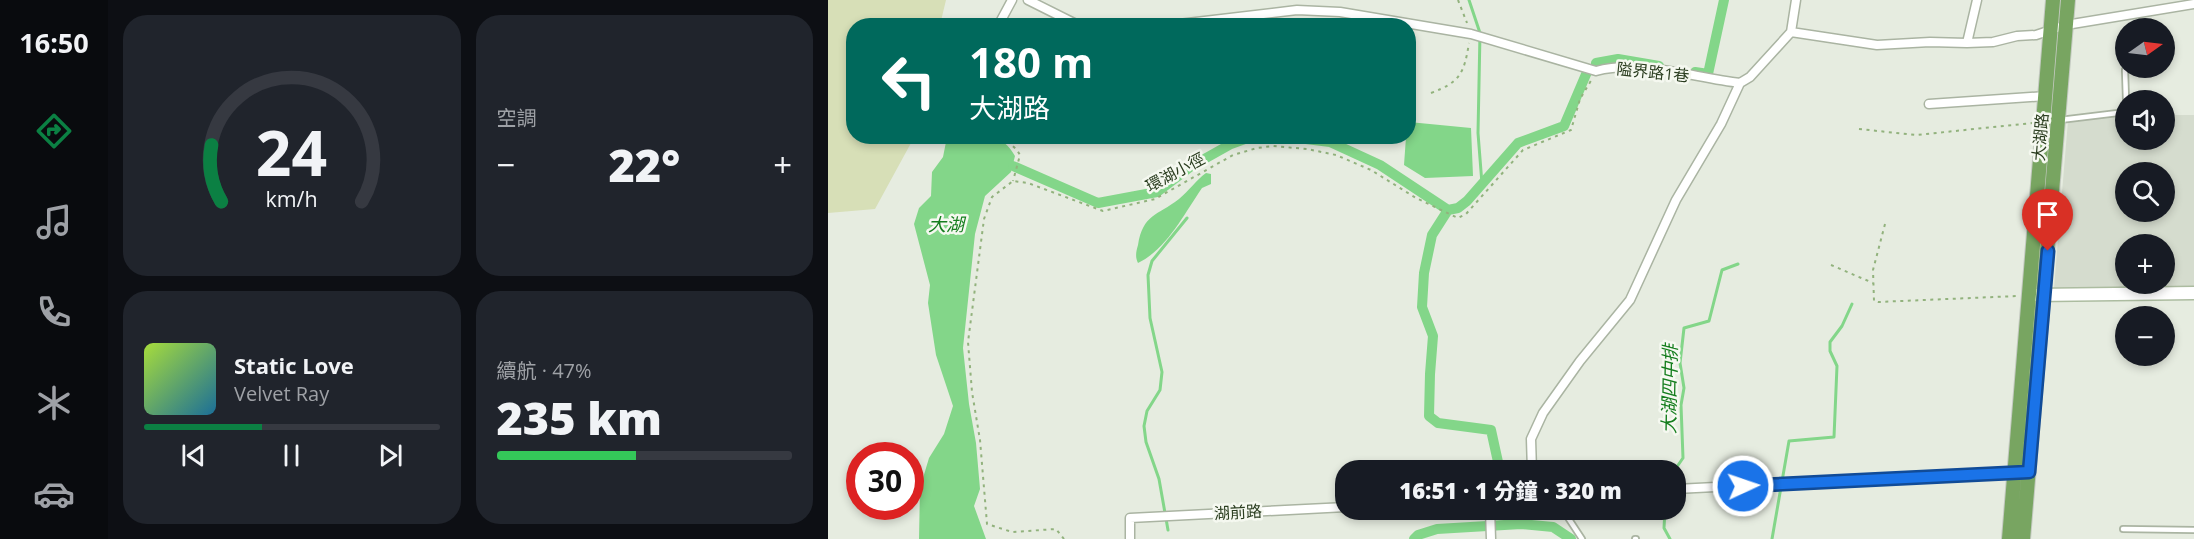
<!DOCTYPE html>
<html lang="zh-TW">
<meta charset="utf-8">
<style>
:root{--surface:#171b24;--page:#20242c;--text:#f1f3f6;--muted:#9ea1a6;--line:#363941;--accent:#0b8043}
body{margin:0;font-family:"Open Sans","Noto Sans TC",sans-serif;background:var(--page);color:var(--text);height:100vh;display:flex;flex-direction:column;font-size:22px;white-space:nowrap}
*{box-sizing:border-box;margin:0}
p{font-size:20px;color:var(--muted)}
.icon{flex:none;width:33px;height:33px;fill:none;stroke:currentColor;stroke-width:2;stroke-linecap:round;stroke-linejoin:round}
.map{position:relative;flex:1;overflow:hidden}
.details{display:flex;flex-direction:column;gap:15px;padding:15px;background:#0d0f14;width:720px}
.details>*{flex:none}
.hud{position:absolute;left:18px;top:18px;width:570px;height:126px;border-radius:24px;box-shadow:0 3px 9px #0003;background:#00695c;color:#fff;overflow:hidden}
.needle{width:39px;rotate:76deg}
.controls{position:absolute;left:1287px;top:18px;display:grid;gap:12px}
.controls a{display:grid;place-items:center;width:60px;height:60px;border-radius:50%;background:var(--surface);box-shadow:0 3px 9px #0003;font-size:30px}
.speed{position:absolute;left:18px;top:442px;display:flex;gap:12px;font-size:30px;font-weight:700;text-align:center}
.speed>*{display:grid;place-content:center;width:78px;height:78px;border-radius:50%;background:var(--surface);box-shadow:0 3px 9px #0003;line-height:1}
.speed .limit{border:9px solid #d22;background:#fff;color:#111}
.pin{position:absolute;display:grid;place-items:center;width:51px;height:51px;color:#fff;margin:-62px -26px;border-radius:50% 50% 50% 0;rotate:-45deg;box-shadow:0 0 6px #0007}
.pin .icon{rotate:45deg}
.me{position:absolute;width:66px;margin:-33px;rotate:87deg;stroke-linejoin:round;filter:drop-shadow(0 0 4px #0008)}
.turn{display:flex;align-items:center;gap:21px;height:126px;padding:0 24px;font-size:27px}
.turn .icon{width:78px;height:78px;stroke-width:2.5}
.turn b{display:block;font-size:42px;line-height:51px}
.big{font-size:45px;font-weight:800;line-height:1.1}
.details .tile{flex:1;display:flex;flex-direction:column;justify-content:center;gap:9px;min-width:0;padding:0 21px;border-radius:24px;background:var(--page)}
.details .dial{align-items:center;gap:0}
.dial svg{height:156px;overflow:visible;fill:none;stroke:var(--line);stroke-width:7;stroke-linecap:round;text-anchor:middle}
.dial text{fill:var(--text);stroke:none}
.song{display:flex;align-items:center;gap:18px}
.cover{width:72px;height:72px;border-radius:9px;background:linear-gradient(135deg,hsl(80 70% 55%),hsl(200 70% 35%))}
.played{height:6px;border-radius:3px;background:linear-gradient(90deg,var(--accent) 40%,var(--line) 40%)}
.keys{display:flex;justify-content:space-around;direction:ltr}
.heat{display:flex;justify-content:space-between;align-items:center;font-size:33px;direction:ltr}
.charge{height:9px;border-radius:4px;background:linear-gradient(90deg,#34c759 47%,var(--line) 0)}
.details .tiles{flex:1;display:grid;gap:15px;grid-template-columns:repeat(2,1fr)}
.trip{position:absolute;left:507px;top:460px;width:351px;height:60px;border-radius:24px;background:var(--surface);box-shadow:0 3px 9px #0003;font-weight:800;line-height:60px;text-align:center}
main{display:flex;flex:1;min-height:0}
.tabs{display:flex;flex-direction:column;width:108px;justify-content:space-around;align-items:center;background:#090b0e;color:var(--muted)}
.tabs .icon{width:42px;height:42px}
.tabs .current{color:var(--accent)}
.tabs b{font-size:27px;color:var(--text)}
.map>svg:first-child{display:block}
.built{fill:#d5dcce;fill-rule:evenodd}
.green{fill:#d7dfb7}
.water{fill:#83d689}
.lines{fill:none;stroke-linecap:round;stroke-linejoin:round}
.stream{stroke:#83d689;stroke-width:3}
.canal{stroke:#83d689;stroke-width:10}
.lane-casing{stroke:#aab4a2;stroke-width:8}
.street-casing{stroke:#aab4a2;stroke-width:11}
.secondary-casing{stroke:#acbca0;stroke-width:15}
.primary-casing{stroke:#c3c9c0;stroke-width:16}
.path{stroke:#92b27d;stroke-width:2;stroke-dasharray:3 4.5;stroke-linecap:butt}
.lane{stroke:#fff;stroke-width:4.5}
.street{stroke:#fff;stroke-width:8}
.secondary{stroke:#fff;stroke-width:12}
.primary{stroke:#78a561;stroke-width:14}
.route-casing{stroke:#114b97;stroke-width:15}
.route{stroke:#1a73e8;stroke-width:10}
.labels{text-anchor:middle;dominant-baseline:central;stroke-width:5;stroke-linejoin:round;paint-order:stroke}
.street-label{font-size:16px;fill:#2a3d1f;stroke:#f5f8f0}
.water-label{font-size:18px;font-style:italic;fill:#157e1e;stroke:#f5f8f0}
</style>
<main>
<nav class="tabs">
<b>16:50</b>
<svg class="icon current" aria-label="directions" viewBox="0 0 24 24"><path d="M12 3l9 9-9 9-9-9zM9 14v-3h6M13 9l2 2-2 2"/></svg>
<svg class="icon" aria-label="music" viewBox="0 0 24 24"><path d="M9 18V5l10-2v13"/><circle cx="6" cy="18" r="3"/><circle cx="16" cy="16" r="3"/></svg>
<svg class="icon" aria-label="phone" viewBox="0 0 24 24"><path d="M5 4h4l2 5-3 2q2 4 5 5l2-3 5 2v4C11 20 4 13 5 4z"/></svg>
<svg class="icon" aria-label="climate" viewBox="0 0 24 24"><path d="M12 3v18M4 7l16 10M4 17L20 7"/></svg>
<svg class="icon" aria-label="car" viewBox="0 0 24 24"><path d="M5 17H2v-5l4-1 3-4h7l3 4 3 1v5h-3M9 17h6M6 11h13"/><circle cx="7" cy="17" r="2"/><circle cx="17" cy="17" r="2"/></svg>
</nav>
<section class="details">
<div class="tiles">
<div class="tile dial"><svg viewBox="0 0 100 80">
<path d="M14 69A42 42 0 1 1 86 69"/>
<path d="M14 69A42 42 0 0 1 9 40" stroke="#0b8043"/>
<text x="50" y="56" font-size="32" font-weight="700">24</text>
<text x="50" y="72" font-size="11">km/h</text>
</svg></div>
<div class="tile"><p>空調</p>
<div class="heat"><a>−</a><b class="big">22°</b><a>+</a></div>
</div>
<div class="tile">
<div class="song"><i class="cover"></i><div><b>Static Love</b><p>Velvet Ray</p></div></div>
<div class="played"></div>
<div class="keys"><svg class="icon" aria-label="previous" viewBox="0 0 24 24"><path d="M18 5L8 12l10 7zM5 5v14"/></svg><svg class="icon" aria-label="pause" viewBox="0 0 24 24"><path d="M8 5v14M16 5v14"/></svg><svg class="icon" aria-label="next" viewBox="0 0 24 24"><path d="M6 5l10 7-10 7zM19 5v14"/></svg></div>
</div>
<div class="tile"><p>續航 · 47%</p><b class="big">235 km</b><div class="charge"></div></div>
</div>
</section>
<div class="map">
<svg width="1366" height="539" viewBox="0 0 1366 539">
<rect width="100%" height="100%" fill="#e6ece0"/>
<path class="built" d="M1337 115H1366V287L1226 288 1240 121 1297 116 1298 140H1336ZM1298 172H1336V212H1298ZM1298 244H1336V284H1298Z"/>
<path class="green" d="M0 0H118L112 25 26 26V136L85 137 83 143 47 209 0 213Z"/>
<path class="water" d="M581 122 643 128 645 176 597 178 576 165 578 137 580 136Z
M119 137C146 136 172 128 187 156L183 172 157 196 147 234 135 348 141 404 148 443 152 489 146 506 158 539H91L92 488 101 458 116 434 125 406 108 355 100 303 102 285 86 224 91 208 103 196 104 172 115 157Z
M378 173 383 174V184L374 188C356 214 339 249 310 263 307 257 308 252 310 245 315 214 329 216 351 199 361 191 368 180 378 173Z"/>
<g class="lines">
<path class="stream" d="M641 0 652 33 650 133 654 184
M846 471 855 458 853 405 856 388 852 363 856 328 881 321 894 270 910 264
M837 510 836 528 842 539
M340 530 331 479 318 442 316 426 319 411 332 390 334 372 322 318 320 275 324 261 359 218
M944 539 961 441 1006 437 1009 366 1002 351V342L1014 326 1024 304"/>
<path class="canal" d="M768 63 790 59 831 66
M867 72 880 74 896 0
M454 136 502 142 552 165 620 210
M185 166 270 203 329 192 362 167 403 144 425 136
M620 210 604 235 596 273 594 307 605 336 602 374 601 416 610 423 663 430 672 471
M620 210 630 208 639 201 690 143 736 126 759 72
M686 510 693 524
M586 539 590 535 609 529 693 524 725 527 743 539"/>
<defs>
<path id="lane" d="M1297 70 1298 100
M1232 120 1298 112
M735 510 754 539
M1295 529 1366 530
M807 539H808"/>
<path id="street" d="M200 0 252 26
M170 26 184 0
M334 26 469 10 512 12 643 34 768 71C814 59 866 78 912 83L922 77 963 32 1049 45 1102 42 1139 43 1165 42 1189 36 1208 35 1238 25 1366 4
M963 32 968 0
M1139 43 1149 0
M1101 104 1218 96
M704 471 703 439 715 413 752 361 802 300 848 200 893 124 912 83
M848 489 1189 472
M662 510 663 539
M302 539V518L518 507"/>
<path id="secondary" d="M1208 295 1366 293"/>
<path id="primary" d="M1181 539 1225 0
M1195 539 1240 0"/>
</defs>
<use href="#lane" class="lane-casing"/>
<use href="#street" class="street-casing"/>
<use href="#secondary" class="secondary-casing"/>
<use href="#primary" class="primary-casing"/>
<path class="path" d="M630 0 639 23
M603 93C632 82 636 74 641 43
M1031 129 1088 135 1205 123
M174 136 189 150 192 155 185 181
M1057 224 1045 270 1046 301 1050 302 1189 296
M1003 265 1045 283
M236 539 228 529 184 532 159 524 152 440 144 392 140 342 156 219 164 197 185 181 200 183 275 211 327 199 405 155 429 148 445 146 479 149 508 155 543 170 588 198 630 218 638 214 695 150 743 130 752 99 764 79"/>
<use href="#lane" class="lane"/>
<use href="#street" class="street"/>
<use href="#secondary" class="secondary"/>
<use href="#primary" class="primary"/>
</g>
<g class="lines">
<defs>
<path id="route" d="M915 486 1201 472 1220 251"/>
</defs>
<use href="#route" class="route-casing"/>
<use href="#route" class="route"/>
</g>
<g class="labels">
<g class="street-label">
<text transform="translate(825 72) rotate(6)">隘界路1巷</text>
<text transform="translate(1212 137) rotate(-85)">大湖路</text>
<text transform="translate(347 172) rotate(-28)">環湖小徑</text>
<text transform="translate(410 512) rotate(-3)">湖前路</text>
</g>
<g class="water-label">
<text x="118" y="224">大湖</text>
<text transform="translate(841 389) rotate(-89)">大湖四中排</text>
</g>
</g>
</svg>
<div class="controls">
<a><svg class="needle" viewBox="-14 -14 28 28"><path d="M0-13l5 13h-10z" fill="#e53935"/><path d="M0 13l5-13h-10z" fill="#9ea1a6"/></svg></a>
<a><svg class="icon" aria-label="sound" viewBox="0 0 24 24"><path d="M4 9h4l5-4v14l-5-4H4zM17 9q2 3 0 6"/></svg></a>
<a><svg class="icon" aria-label="search" viewBox="0 0 24 24"><circle cx="10" cy="10" r="6"/><path d="M15 15l6 6"/></svg></a>
<a>+</a>
<a>−</a>
</div>
<div class="speed"><div class="limit">30</div></div>
<div class="pin" style="left:1220px;top:251px;background:#d93025"><svg class="icon" aria-label="arrive" viewBox="0 0 24 24"><path d="M6 21V4h12l-3 4 3 4H6"/></svg></div>
<svg class="me" style="left:915px;top:486px" viewBox="-20 -20 40 40"><circle r="17" fill="#1a73e8" stroke="#fff" stroke-width="3"/><path d="M0-11L8 9 0 5-8 9z" fill="#fff"/></svg>
<div class="trip">16:51 · 1 分鐘 · 320 m</div>
<div class="hud">
<div class="turn"><svg class="icon" aria-label="left" viewBox="0 0 24 24"><path d="M17 20v-9H6M10 6l-5 5 5 5"/></svg><div><b>180 m</b>大湖路</div></div>
</div>
</div>
</main>
